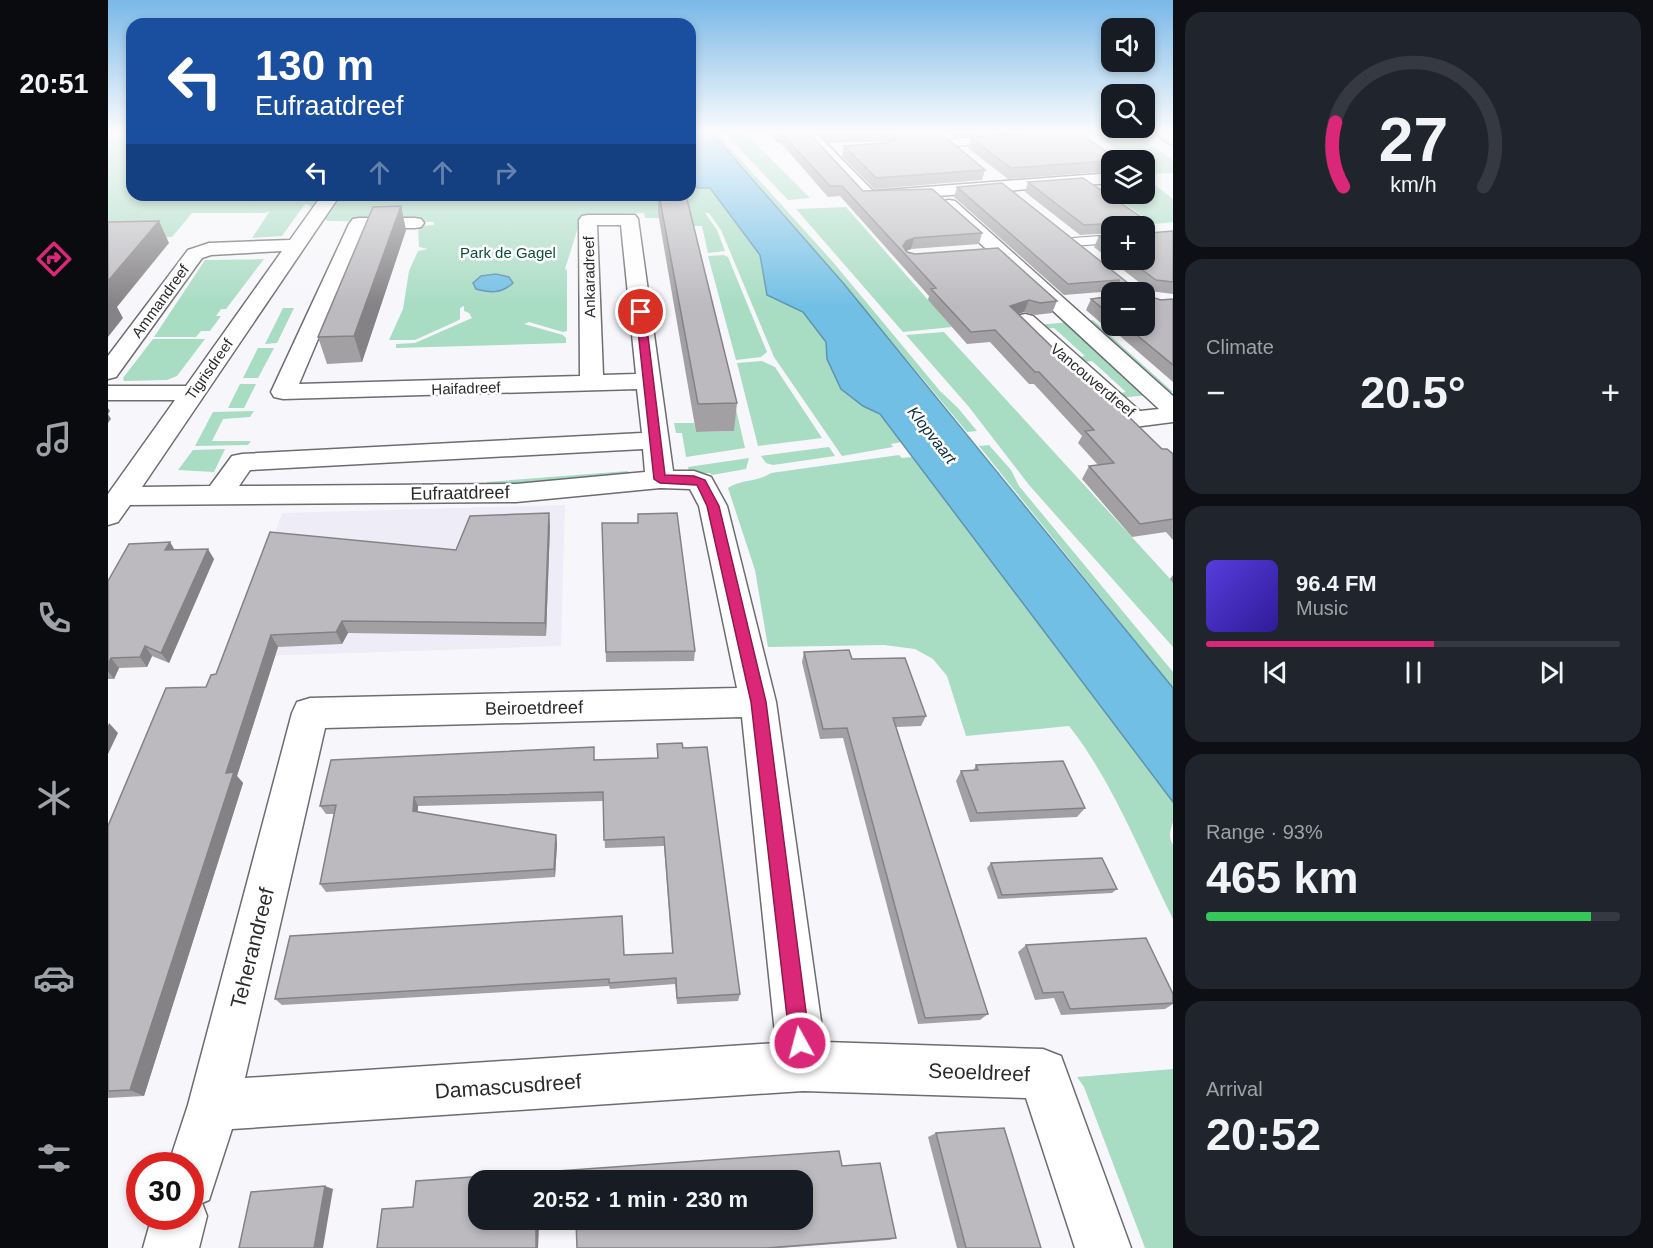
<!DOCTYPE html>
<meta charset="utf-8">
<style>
:root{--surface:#171b24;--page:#20242c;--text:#f1f3f6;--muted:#9ea1a6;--line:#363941;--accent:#db2777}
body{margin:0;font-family:Helvetica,sans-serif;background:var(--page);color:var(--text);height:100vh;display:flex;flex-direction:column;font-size:22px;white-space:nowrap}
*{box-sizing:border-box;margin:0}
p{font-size:20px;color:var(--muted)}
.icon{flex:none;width:33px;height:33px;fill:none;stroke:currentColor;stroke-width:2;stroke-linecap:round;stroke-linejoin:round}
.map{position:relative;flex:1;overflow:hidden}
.sheet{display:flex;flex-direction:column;gap:12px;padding:12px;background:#0d0f14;width:480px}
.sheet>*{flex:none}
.top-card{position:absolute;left:18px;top:18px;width:570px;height:183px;border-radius:18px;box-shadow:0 3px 9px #0003;background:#1a4fa0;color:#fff;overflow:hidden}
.controls{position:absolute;left:993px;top:18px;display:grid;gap:12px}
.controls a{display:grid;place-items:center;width:54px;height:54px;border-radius:12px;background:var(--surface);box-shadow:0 3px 9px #0003;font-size:30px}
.speed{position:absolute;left:18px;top:1152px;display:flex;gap:12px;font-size:30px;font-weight:700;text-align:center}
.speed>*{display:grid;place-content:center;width:78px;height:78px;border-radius:50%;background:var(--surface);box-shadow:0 3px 9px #0003;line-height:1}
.speed .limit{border:9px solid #d22;background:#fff;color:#111}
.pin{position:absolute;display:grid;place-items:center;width:51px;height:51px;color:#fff;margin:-26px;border:3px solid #fff;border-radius:50%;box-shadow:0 2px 6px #0007}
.me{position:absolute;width:66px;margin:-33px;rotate:353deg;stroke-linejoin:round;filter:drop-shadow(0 0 4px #0008)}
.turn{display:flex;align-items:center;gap:21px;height:126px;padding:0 30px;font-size:27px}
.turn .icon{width:78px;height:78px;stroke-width:2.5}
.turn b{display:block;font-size:42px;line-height:51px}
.lanes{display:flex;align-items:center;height:57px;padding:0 30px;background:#0003;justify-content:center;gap:30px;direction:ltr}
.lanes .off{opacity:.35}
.big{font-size:45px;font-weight:700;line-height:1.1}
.sheet .card{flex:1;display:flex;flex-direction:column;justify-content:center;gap:9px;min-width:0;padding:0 21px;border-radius:18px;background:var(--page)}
.sheet .dial{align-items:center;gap:0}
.dial svg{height:156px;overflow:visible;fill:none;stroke:var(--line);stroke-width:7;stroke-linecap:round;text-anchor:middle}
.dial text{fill:var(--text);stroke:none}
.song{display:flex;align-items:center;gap:18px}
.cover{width:72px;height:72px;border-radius:9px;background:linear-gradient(135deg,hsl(250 70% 55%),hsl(250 70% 35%))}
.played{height:6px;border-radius:3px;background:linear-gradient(90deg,var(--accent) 55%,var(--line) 55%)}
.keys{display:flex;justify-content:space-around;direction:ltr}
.heat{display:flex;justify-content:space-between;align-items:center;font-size:33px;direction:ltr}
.charge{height:9px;border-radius:4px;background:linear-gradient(90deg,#34c759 93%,var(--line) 0)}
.trip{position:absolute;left:360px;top:1170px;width:345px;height:60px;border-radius:18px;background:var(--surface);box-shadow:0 3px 9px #0003;font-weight:700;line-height:60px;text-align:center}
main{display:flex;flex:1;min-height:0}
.dock{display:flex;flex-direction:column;width:108px;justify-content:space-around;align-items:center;background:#090b0e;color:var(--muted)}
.dock .icon{width:42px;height:42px}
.dock .on{color:var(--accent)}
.dock b{font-size:27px;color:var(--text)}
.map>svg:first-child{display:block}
.built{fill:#edecf7}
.green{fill:#a8dcc3}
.water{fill:#72bfe5;stroke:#5d93ae;stroke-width:1.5}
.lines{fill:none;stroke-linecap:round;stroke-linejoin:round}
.pedestrian-casing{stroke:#6d6c70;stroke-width:2}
.minor-casing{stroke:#6d6c70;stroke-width:3}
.secondary-casing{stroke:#6d6c70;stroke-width:3}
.pedestrian{fill:#fff;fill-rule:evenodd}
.minor{fill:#fff;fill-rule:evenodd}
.secondary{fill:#f5e7b9;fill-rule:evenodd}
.wall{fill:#a2a0a3}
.shaded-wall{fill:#848285}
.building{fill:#bcbabe;stroke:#848285;stroke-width:1.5}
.route{fill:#db2777;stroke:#8e194d;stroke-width:1.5}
.labels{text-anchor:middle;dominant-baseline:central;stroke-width:5;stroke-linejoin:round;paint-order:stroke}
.far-park-label{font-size:15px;fill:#0c4e37;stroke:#fff}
.far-street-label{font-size:15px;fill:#2b2b2d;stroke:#fff}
.far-water-label{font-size:16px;font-style:italic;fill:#0b2f3f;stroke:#fff}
.street-label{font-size:18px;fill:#2b2b2d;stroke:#fff}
.near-street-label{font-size:21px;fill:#2b2b2d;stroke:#fff}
</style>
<main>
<nav class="dock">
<b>20:51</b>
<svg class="icon on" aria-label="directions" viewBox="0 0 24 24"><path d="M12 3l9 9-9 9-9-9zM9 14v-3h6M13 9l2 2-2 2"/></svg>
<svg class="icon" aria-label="music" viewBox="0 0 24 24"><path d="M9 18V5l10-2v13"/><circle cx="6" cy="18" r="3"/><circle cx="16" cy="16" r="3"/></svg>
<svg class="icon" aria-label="phone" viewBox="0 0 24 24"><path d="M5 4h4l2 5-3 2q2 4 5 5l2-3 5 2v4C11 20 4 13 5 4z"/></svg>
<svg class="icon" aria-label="climate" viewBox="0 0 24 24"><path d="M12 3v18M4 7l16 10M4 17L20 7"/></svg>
<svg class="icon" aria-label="car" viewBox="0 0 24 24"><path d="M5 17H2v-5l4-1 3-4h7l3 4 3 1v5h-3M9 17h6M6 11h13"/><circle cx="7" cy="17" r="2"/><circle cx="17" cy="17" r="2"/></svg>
<svg class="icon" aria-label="filters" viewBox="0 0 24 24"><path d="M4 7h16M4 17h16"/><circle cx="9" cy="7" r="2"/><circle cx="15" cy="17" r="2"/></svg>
</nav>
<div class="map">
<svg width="1065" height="1248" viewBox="0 0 1065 1248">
<rect width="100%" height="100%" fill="#f7f7fb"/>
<path class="built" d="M457 505 453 646 123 657 174 513Z"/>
<path class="green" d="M602 131H607L725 262 832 391 850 408 869 431 859 432 736 284Z
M615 131H635L702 198 680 200Z
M977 131H1024L1065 160V173L1038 174 1037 171 1042 170 1037 167 1036 160H1026Z
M0 139H24V195H582V182L590 188H602L652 255 659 295 695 312 718 342 742 397 772 414 794 442 783 444 785 447 734 456 666 357 613 230 601 213H597L609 230 617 251 600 253 594 226H579L576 213H550L551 218H537L536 213 474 215 457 269 459 270V331L455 332 421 322 416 324 455 335 458 338V343L288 348V344L307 343 364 318 361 313 356 311V306L352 308V319L349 321 307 340H281L295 309 301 271 310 251 320 249 311 247 310 226 326 225V222L219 221 201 205 197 204 174 236 144 238 162 211 157 213H84L64 237 0 240Z
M1046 184 1065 199V222L1047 224 992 188 1003 187 1004 194H1036L1037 185Z
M738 207 844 327 795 332 688 209Z
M616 255 620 257 659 352 653 357 628 360 600 256Z
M156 259 118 309H113L108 316H113L102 331H93L88 337H46L97 260Z
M175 308H186L169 343 157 344Z
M985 320 1065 392 1057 393 977 321Z
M962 322 1042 395 1009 398 1005 395 1018 392 984 361 970 363 965 358 977 356 946 328 934 329 929 325Z
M836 332 1065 582V647L921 485 861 407 798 335Z
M45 339H97L69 376 59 380 16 381 15 378Z
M150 348H166L150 378H135Z
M654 361 667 367 714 438 650 446 629 363Z
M132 384H148L136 408H120Z
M621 409H628L637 448 578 457 574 433H568L566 423H586L588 432 626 431Z
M146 411 142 417 115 419 104 441H143L140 445 87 446 105 412Z
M881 445 903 470 911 486 1065 672V688L871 446Z
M721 447 727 456 665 465 658 463 653 456Z
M117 449 106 472 70 470 85 450Z
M791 455 794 458 804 457 820 476 1065 802C1065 808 1065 816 1065 822 1062 832 1060 835 1065 845V919C1034 857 1004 780 961 726L858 736 839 676 825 659 807 649 776 645 660 647 647 570 620 488C633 479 650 482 663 473Z
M641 458 638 469 604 475 602 473 581 474 580 467Z
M520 471V474L516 477 379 487V482Z
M1065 1069V1248H1037L976 1087 969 1077Z"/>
<path class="water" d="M582 131H602L736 284 1065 688V802L772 414 755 406 733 389 719 359 718 342 695 312 659 295 652 255 602 188H590L582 182Z
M388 274 401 277 405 283C393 294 382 293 368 289L365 283 373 276Z"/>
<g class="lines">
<defs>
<path id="pedestrian" d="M894 136 900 139 898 141 841 147 835 143 841 139Z
M1004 235V243L965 246 958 242 965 238Z"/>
<path id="minor" d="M691 131H706L765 191 1004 173V183L761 201 755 200Z
M214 195H232L34 487 102 486 124 456 134 454 534 433 529 389 175 399 166 397 163 392 241 224 245 219 251 218H307L313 219 316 223 313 227 307 228H257L191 384 472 376 471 220 474 216 480 215H527L530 219 565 471H586L603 477 619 506 668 702 716 1042 935 1049 953 1056 1023 1248H967L918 1098 695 1091 124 1129 101 1200 94 1203 99 1216 91 1248H35L44 1216H82V1166H60L80 1105 184 713 189 702 202 698 629 688 591 506 582 489 552 488 408 502 22 505 10 522 0 525V494L67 400H0V386H78L174 251 103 255 94 258 8 377 0 379V356L80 250 101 243 182 240ZM489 225H513L528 374 495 375ZM535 449 537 472 408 484 131 486 142 470ZM634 717 668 1043 137 1078 217 728Z
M841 200 847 201 1065 396V422L1026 427 1017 424 909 326 906 321 909 316 917 314 925 316 1032 411 1051 409 835 209 832 205 835 201Z"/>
<path id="secondary" d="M1045 131 1065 133V145L1060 143Z"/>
</defs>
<use href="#pedestrian" class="pedestrian-casing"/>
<use href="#minor" class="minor-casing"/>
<use href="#secondary" class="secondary-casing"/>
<use href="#pedestrian" class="pedestrian"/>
<use href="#minor" class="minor"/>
<use href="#secondary" class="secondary"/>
</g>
<path class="wall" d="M659 131H699L755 191 874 233 871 244 803 249 798 251 799 252 949 301 944 313 927 315 916 312 910 314 976 378 1054 449 1065 454V540L1058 532 1024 537 974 479 981 466 990 465 970 443 974 436 926 384H921L882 342 859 344 820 300 821 296 732 196 720 197 673 143H669Z
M708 131H830L877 170 874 180 766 189 734 156 736 146 780 143 783 141 721 143Z
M838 131H967L1004 160V171L900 179 860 148 863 138 905 134 846 137Z
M975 178 1039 221V230L1041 233 1065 231V294L1042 291 1040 289V296L1053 300 1065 299V382L1005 330 1002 331 978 310 983 299 1004 296V326H1036V292H1006V291L956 295 846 197 849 187 894 183 1020 283H1032L986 247 991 236 1004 235V260H1036V226H1004V233L972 235 917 192 920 182Z
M550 195H578L629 403 626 431 588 432 550 213Z
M293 206 298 230 254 362 219 364 210 337Z
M530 514 587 651 586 661 498 662 494 523H530Z
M442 526 438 636 240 633 234 644 170 647 129 776 135 783 36 1096 0 1098V826L108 674 162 532 348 550Z
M66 550 106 559 61 663 44 656 39 667 11 668 6 679H0V581Z
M1065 575V583L1062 579Z
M696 652 744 659 818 716 813 726 788 727 880 1014 872 1020 810 1024 735 738 712 739 694 662Z
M549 744 575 748 632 994 630 1001 569 1004 567 984 502 989 501 986 174 1005 167 999 516 955 564 953 556 846 497 848 495 801 310 806V812L448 835 449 844 447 877 218 892 212 884 226 814H218L212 806 487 760 549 758Z
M868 765 977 808 969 817 862 822 848 781 853 771H865Z
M883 863 1009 889 1004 893 890 899 879 868Z
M918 945 1065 994V1004L1057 1009 953 1015 946 998 927 1000 910 952Z
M828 1133 933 1248H849L820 1137Z
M731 1151 734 1166 772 1163 788 1238 781 1240 672 1248H469L468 1220H694V1180H370V1220H431L430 1248H269L274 1209 305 1207 308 1181Z"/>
<path class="shaded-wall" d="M293 206 298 230 254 362 246 336Z
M51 221 61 243 9 307 15 318 0 337V281Z
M806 238 803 249 795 252V246L798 241Z
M921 300 916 312 898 318 902 306Z
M0 408 2 411 0 414 3 419 0 423Z
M441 513 442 526 438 636 437 623Z
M62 542 68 552 57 550Z
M100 549 106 559 61 663 53 653Z
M234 621 240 633 234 644 228 632Z
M163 635 170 647 129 776 135 783 36 1096 22 1090 118 773Z
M37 646 44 656 39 667 32 657Z
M3 658 11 668 6 679 0 671V665Z
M1 723 10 733 0 754V726Z
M306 797 310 806 309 819 305 811Z
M448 835 449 844 447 877 446 869Z
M217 1186 225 1189 215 1248H206Z
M428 1220H431L430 1248H428Z"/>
<path class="building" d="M668 131H699L755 191 824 189 874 233 806 238 798 241 795 246 799 252 807 254 890 248 949 301 932 303 921 300 902 306 976 378H981L1054 449H1059L1065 454V519L1032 524 981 466 1006 463 977 431 986 430 931 372H927L887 330 863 332 823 289 828 288 734 186H722L674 134H670Z
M720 131H830L877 170 768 178 736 146 780 143 789 138 786 132 722 133Z
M916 131H967L1012 160 903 168 863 138 912 134Z
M975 178 1039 221V230L1041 233 1065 231V282L1048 280 1021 260H1036V226H1010V223L976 225 920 182Z
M894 183 1020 283H1039L1040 296 1053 300 1065 299V365L1018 326H1036V292H1011V280L960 284 849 187Z
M551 195H578L629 403 590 404Z
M293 206 246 336 210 337 265 207Z
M51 221 0 281V222Z
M1004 235V246L991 236Z
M1004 296V316L983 299Z
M441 513 437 623 234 621 228 632 163 635 118 773 126 772 22 1090 0 1091V826L58 688 98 687 103 675 108 674 162 532 348 550 362 516Z
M569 513 587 651 498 652 494 523H530V514Z
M62 542 57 550 100 549 53 653 37 646 32 657 3 658 0 665V581L21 544Z
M741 650 744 659 797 658 818 716 785 718 880 1014 817 1018 739 728 715 729 696 652Z
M574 743 575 748 599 747 632 994 569 998 568 978 501 983V979L167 999 182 936 514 916 516 955 565 953 556 837 496 840 495 792 306 797 305 811 448 835 446 869 212 884 228 805 212 806 223 760 486 747V760L550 758 549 744Z
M955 761 977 808 869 813 853 771 870 770 868 765Z
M994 858 1009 889 894 895 883 863Z
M1038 938 1065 994V1003L962 1009 955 992 935 993 918 945Z
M896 1128 933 1248H858L828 1133Z
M731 1151 734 1166 772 1163 788 1238 658 1248H469L468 1220H694V1180H370V1220H428V1248H269L274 1209 305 1207 308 1181Z
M217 1186 206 1248H131L143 1192Z"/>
<linearGradient id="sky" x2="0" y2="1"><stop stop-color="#79b8e7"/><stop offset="0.43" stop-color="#fbfbfd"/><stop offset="1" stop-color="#fbfbfd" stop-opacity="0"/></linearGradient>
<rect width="1065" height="306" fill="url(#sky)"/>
<path class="route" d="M533 309 537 312 557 475 586 476 597 480 611 506 658 702 702 1043 699 1050 692 1053 685 1050 682 1043 643 702 599 506 589 485 552 483 546 479 528 312Z"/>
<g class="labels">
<g class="far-park-label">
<text x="400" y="252">Park de Gagel</text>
</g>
<g class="far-street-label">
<text transform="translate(481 277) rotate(-91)">Ankaradreef</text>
<text transform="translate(52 301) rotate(-54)">Ammandreef</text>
<text transform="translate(101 369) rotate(-55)">Tigrisdreef</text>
<text transform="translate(985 380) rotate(40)">Vancouverdreef</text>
<text transform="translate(358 388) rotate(-2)">Haifadreef</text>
</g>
<g class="far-water-label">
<text transform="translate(824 435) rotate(52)">Klopvaart</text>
</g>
<g class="street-label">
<text transform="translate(352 493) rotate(-1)">Eufraatdreef</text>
<text transform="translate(426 708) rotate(-1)">Beiroetdreef</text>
</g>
<g class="near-street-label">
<text transform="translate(144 948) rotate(-76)">Teherandreef</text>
<text transform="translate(871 1072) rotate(2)">Seoeldreef</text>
<text transform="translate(400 1086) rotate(-4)">Damascusdreef</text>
</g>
</g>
</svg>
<div class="controls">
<a><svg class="icon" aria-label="sound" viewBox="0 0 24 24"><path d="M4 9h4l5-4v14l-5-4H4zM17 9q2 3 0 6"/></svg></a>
<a><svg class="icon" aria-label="search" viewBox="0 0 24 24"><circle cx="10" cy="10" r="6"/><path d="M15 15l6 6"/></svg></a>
<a><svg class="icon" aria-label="layers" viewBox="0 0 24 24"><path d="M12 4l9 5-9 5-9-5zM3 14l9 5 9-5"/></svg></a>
<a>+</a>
<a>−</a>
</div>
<div class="speed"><div class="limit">30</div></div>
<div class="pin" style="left:533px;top:312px;background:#d93025"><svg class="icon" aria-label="arrive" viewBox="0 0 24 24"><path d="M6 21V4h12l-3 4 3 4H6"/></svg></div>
<svg class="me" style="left:692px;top:1043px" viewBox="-20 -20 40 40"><circle r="17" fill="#db2777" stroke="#fff" stroke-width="3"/><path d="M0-11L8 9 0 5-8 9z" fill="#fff"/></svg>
<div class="trip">20:52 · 1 min · 230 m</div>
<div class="top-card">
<div class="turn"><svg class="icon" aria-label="left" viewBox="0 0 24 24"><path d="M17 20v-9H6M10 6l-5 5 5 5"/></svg><div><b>130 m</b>Eufraatdreef</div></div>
<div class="lanes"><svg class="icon" aria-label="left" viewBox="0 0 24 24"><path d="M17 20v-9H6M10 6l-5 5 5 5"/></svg><svg class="icon off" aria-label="ahead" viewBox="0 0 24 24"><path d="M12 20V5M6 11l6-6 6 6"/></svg><svg class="icon off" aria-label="ahead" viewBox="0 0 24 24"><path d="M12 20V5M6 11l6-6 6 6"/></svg><svg class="icon off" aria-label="right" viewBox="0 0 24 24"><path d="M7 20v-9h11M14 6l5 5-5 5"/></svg></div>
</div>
</div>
<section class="sheet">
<div class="card dial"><svg viewBox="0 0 100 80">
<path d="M14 69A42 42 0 1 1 86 69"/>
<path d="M14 69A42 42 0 0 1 10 36" stroke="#db2777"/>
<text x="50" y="56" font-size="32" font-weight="700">27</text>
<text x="50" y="72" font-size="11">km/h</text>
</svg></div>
<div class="card"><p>Climate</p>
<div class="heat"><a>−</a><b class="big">20.5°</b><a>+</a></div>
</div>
<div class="card">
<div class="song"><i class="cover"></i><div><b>96.4 FM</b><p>Music</p></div></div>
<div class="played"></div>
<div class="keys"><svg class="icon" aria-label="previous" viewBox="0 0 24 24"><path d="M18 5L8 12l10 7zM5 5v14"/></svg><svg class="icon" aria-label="pause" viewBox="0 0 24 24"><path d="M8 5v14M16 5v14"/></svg><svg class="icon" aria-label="next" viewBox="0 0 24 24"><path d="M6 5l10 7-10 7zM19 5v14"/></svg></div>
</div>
<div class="card"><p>Range · 93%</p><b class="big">465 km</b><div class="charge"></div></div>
<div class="card"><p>Arrival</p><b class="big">20:52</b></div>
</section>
</main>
